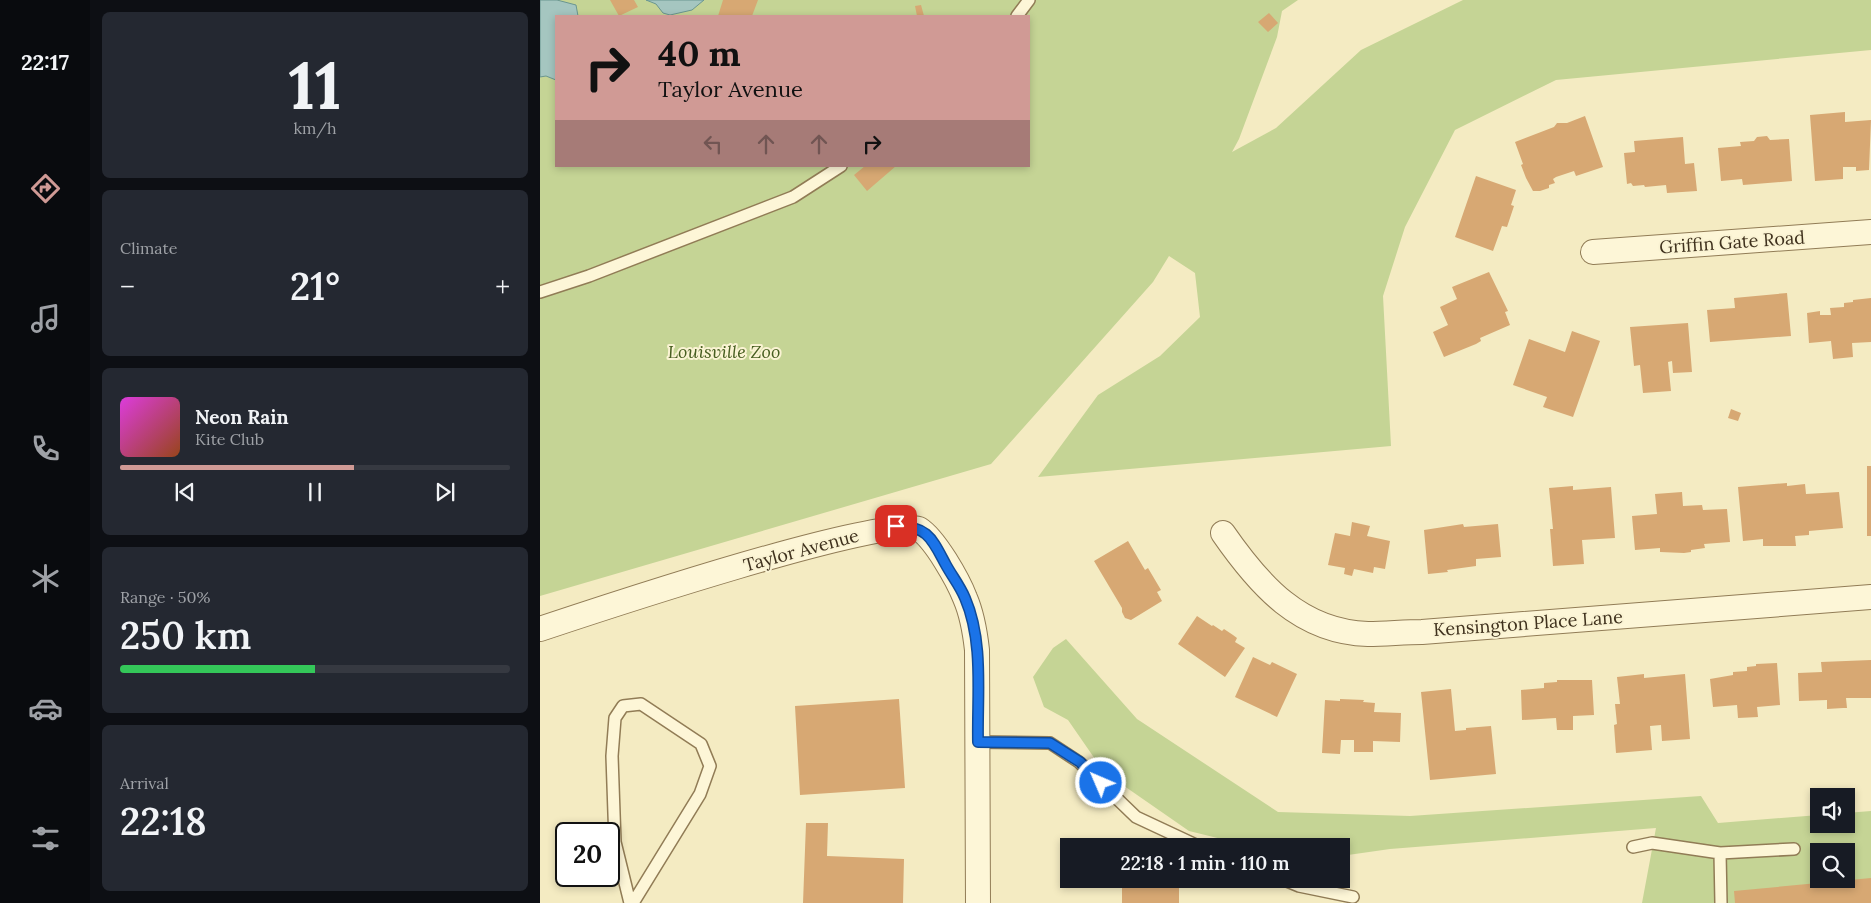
<!DOCTYPE html>
<meta charset="utf-8">
<style>
:root{--surface:#171b24;--page:#242831;--text:#f1f3f6;--muted:#9ea1a6;--line:#363941;--accent:#d09a95}
body{margin:0;font-family:Lora,serif;background:var(--page);color:var(--text);height:100vh;display:flex;flex-direction:column;font-size:19px;white-space:nowrap}
*{box-sizing:border-box;margin:0}
p{font-size:16px;color:var(--muted)}
.icon{flex:none;width:28px;height:28px;fill:none;stroke:currentColor;stroke-width:2;stroke-linecap:round;stroke-linejoin:round}
.map{position:relative;flex:1;overflow:hidden}
.side{display:flex;flex-direction:column;gap:12px;padding:12px;background:#0d0f14;width:450px}
.side>*{flex:none}
.hud{position:absolute;left:15px;top:15px;width:475px;height:152px;border-radius:0px;box-shadow:0 2px 8px #0003;background:#d09a95;color:#111;overflow:hidden}
.buttons{position:absolute;left:1270px;top:788px;display:grid;gap:10px}
.buttons a{display:grid;place-items:center;width:45px;height:45px;border-radius:0px;background:var(--surface);box-shadow:0 2px 8px #0003;font-size:25px}
.speed{position:absolute;left:15px;top:822px;display:flex;gap:10px;font-size:25px;font-weight:700;text-align:center}
.speed>*{display:grid;place-content:center;width:65px;height:65px;border-radius:50%;background:var(--surface);box-shadow:0 2px 8px #0003;line-height:1}
.speed .limit{border:2px solid #111;border-radius:8px;background:#fff;color:#111}
.pin{position:absolute;display:grid;place-items:center;width:42px;height:42px;color:#fff;margin:-21px;border-radius:10px;box-shadow:0 2px 8px #0006}
.me{position:absolute;width:55px;margin:-28px;rotate:315deg;stroke-linejoin:round;filter:drop-shadow(0 0 4px #0008)}
.turn{display:flex;align-items:center;gap:18px;height:105px;padding:0 20px;font-size:22px}
.turn .icon{width:65px;height:65px;stroke-width:2.5}
.turn b{display:block;font-size:35px;line-height:42px}
.lanes{display:flex;align-items:center;height:48px;padding:0 20px;background:#0003;justify-content:center;gap:25px;direction:ltr}
.lanes .off{opacity:.35}
.big{font-size:38px;font-weight:600;line-height:1.1}
.side .card{flex:1;display:flex;flex-direction:column;justify-content:center;gap:8px;min-width:0;padding:0 18px;border-radius:8px;background:var(--page)}
.side .dial{align-items:center;gap:0}
.dial b{font-size:65px;line-height:1}
.song{display:flex;align-items:center;gap:15px}
.cover{width:60px;height:60px;border-radius:8px;background:linear-gradient(135deg,hsl(300 70% 55%),hsl(20 70% 35%))}
.played{height:5px;border-radius:2px;background:linear-gradient(90deg,var(--accent) 60%,var(--line) 60%)}
.keys{display:flex;justify-content:space-around;direction:ltr}
.heat{display:flex;justify-content:space-between;align-items:center;font-size:28px;direction:ltr}
.charge{height:8px;border-radius:4px;background:linear-gradient(90deg,#34c759 50%,var(--line) 0)}
.trip{position:absolute;left:520px;top:838px;width:290px;height:50px;border-radius:0px;background:var(--surface);box-shadow:0 2px 8px #0003;font-weight:600;line-height:50px;text-align:center}
main{display:flex;flex:1;min-height:0}
.tabs{display:flex;flex-direction:column;width:90px;justify-content:space-around;align-items:center;background:#090b0e;color:var(--muted)}
.tabs .icon{width:35px;height:35px}
.tabs .selected{color:var(--accent)}
.tabs b{font-size:22px;color:var(--text)}
.map>svg:first-child{display:block}
.green{fill:#c5d495;fill-rule:evenodd}
.water{fill:#a5c6c0;stroke:#6a9690}
.building{fill:#d7a873}
.lines{fill:none;stroke-linecap:round;stroke-linejoin:round}
.service-casing{stroke:#917c56;stroke-width:14}
.minor-casing{stroke:#917c56;stroke-width:26}
.service{stroke:#fdf6d7;stroke-width:11}
.minor{stroke:#fdf6d7;stroke-width:24}
.route-casing{stroke:#114b97;stroke-width:12}
.route{stroke:#1a73e8;stroke-width:9}
.labels{text-anchor:middle;dominant-baseline:central;stroke-width:4;stroke-linejoin:round;paint-order:stroke}
.street-label{font-size:18px;fill:#3f311d;stroke:#faf3d3}
.park-label{font-size:18px;font-style:italic;fill:#475e20;stroke:#faf3d3}
</style>
<main>
<nav class="tabs">
<b>22:17</b>
<svg class="icon selected" aria-label="directions" viewBox="0 0 24 24"><path d="M12 3l9 9-9 9-9-9zM9 14v-3h6M13 9l2 2-2 2"/></svg>
<svg class="icon" aria-label="music" viewBox="0 0 24 24"><path d="M9 18V5l10-2v13"/><circle cx="6" cy="18" r="3"/><circle cx="16" cy="16" r="3"/></svg>
<svg class="icon" aria-label="phone" viewBox="0 0 24 24"><path d="M5 4h4l2 5-3 2q2 4 5 5l2-3 5 2v4C11 20 4 13 5 4z"/></svg>
<svg class="icon" aria-label="climate" viewBox="0 0 24 24"><path d="M12 3v18M4 7l16 10M4 17L20 7"/></svg>
<svg class="icon" aria-label="car" viewBox="0 0 24 24"><path d="M5 17H2v-5l4-1 3-4h7l3 4 3 1v5h-3M9 17h6M6 11h13"/><circle cx="7" cy="17" r="2"/><circle cx="17" cy="17" r="2"/></svg>
<svg class="icon" aria-label="filters" viewBox="0 0 24 24"><path d="M4 7h16M4 17h16"/><circle cx="9" cy="7" r="2"/><circle cx="15" cy="17" r="2"/></svg>
</nav>
<section class="side">
<div class="card dial"><b>11</b><p>km/h</p></div>
<div class="card"><p>Climate</p>
<div class="heat"><a>−</a><b class="big">21°</b><a>+</a></div>
</div>
<div class="card">
<div class="song"><i class="cover"></i><div><b>Neon Rain</b><p>Kite Club</p></div></div>
<div class="played"></div>
<div class="keys"><svg class="icon" aria-label="previous" viewBox="0 0 24 24"><path d="M18 5L8 12l10 7zM5 5v14"/></svg><svg class="icon" aria-label="pause" viewBox="0 0 24 24"><path d="M8 5v14M16 5v14"/></svg><svg class="icon" aria-label="next" viewBox="0 0 24 24"><path d="M6 5l10 7-10 7zM19 5v14"/></svg></div>
</div>
<div class="card"><p>Range · 50%</p><b class="big">250 km</b><div class="charge"></div></div>
<div class="card"><p>Arrival</p><b class="big">22:18</b></div>
</section>
<div class="map">
<svg width="1331" height="903" viewBox="0 0 1331 903">
<rect width="100%" height="100%" fill="#f4ebc2"/>
<path class="green" d="M0 0H758L742 11 737 37 699 139 692 152 736 128 821 50 923 0H1331V50L1016 80 915 130 865 227 843 296 851 446 498 477 558 395 620 356 660 317 655 273 629 256 613 282 451 464 0 596ZM16 16H489V166H16Z
M526 639 597 719 738 812 870 816 1161 796 1178 823 1279 815V824H1306V813L1331 811V903H1102L1116 828 850 849 801 856V846H710L649 831 564 772 528 720 504 707 493 677 513 648ZM1279 851H1306V879H1279Z"/>
<path class="water" d="M0 0H17L36 5 38 16H16V80L6 76 0 77Z
M106 0H164L152 10 130 15 123 13 116 4Z"/>
<path class="building" d="M70 0H94L98 7 79 16Z
M183 0H218L212 16H178Z
M381 5 384 16H377L375 6Z
M729 13 738 23 728 32 718 22Z
M1305 112V122L1331 120 1329 170 1316 171V167H1303V179L1275 181 1270 115Z
M1045 116 1063 167 1036 176 1034 171 1016 177 1013 179 1015 183 1009 185V188L1000 191H993L986 178 981 165 983 164 975 142 1014 127 1017 123H1027Z
M1227 136 1230 140 1249 139 1252 181 1203 185 1202 179 1181 181 1178 148 1201 146 1200 142 1214 141 1217 137Z
M1143 137 1145 164 1154 163 1157 191 1127 193 1126 185 1105 187 1104 185 1093 186 1091 183 1087 184 1084 153 1095 152 1094 141Z
M325 166H356L327 191 314 175Z
M936 176 976 190 971 205 974 206 967 227 962 226 953 251 915 237Z
M949 272 968 311 965 312 970 325 940 338 941 341 936 344 904 357 893 332 908 325 900 307 917 299 912 287Z
M1247 293 1251 336 1170 342 1167 310 1195 308 1194 298Z
M1331 298V342L1312 343 1313 357 1293 359 1291 341 1269 343 1267 313 1280 311V315H1291L1290 308 1304 307V303L1313 302V300Z
M1148 323 1152 372 1133 373 1132 361 1128 362 1131 391 1103 393 1100 365 1094 366 1090 327Z
M1032 331 1060 341 1033 417 1003 407 1007 397 973 385 989 339 1025 352Z
M1191 409 1201 413 1198 421 1188 418Z
M1327 466H1331V536H1327Z
M1247 483V486L1265 484 1266 494 1299 492 1303 528 1269 531V535L1255 536 1256 546H1223V539L1203 541 1198 487Z
M1033 486V490L1071 487 1075 538 1042 540 1044 564 1013 566 1010 529H1013L1009 488Z
M1142 492 1143 506 1162 505 1163 510 1187 509 1190 542 1164 544 1165 548 1151 550V552L1144 553 1120 552V548L1095 550 1092 516 1117 514 1115 494Z
M812 522 830 526 827 536 850 541 845 569 834 567 833 573 814 569 812 576 804 574 805 568 788 565 795 533 810 536Z
M923 524 924 527 958 524 961 557 936 559V566L907 570 908 572 888 574 884 530Z
M588 541 605 570 608 568 621 590 617 592 622 601 591 620 585 618 582 612V608L554 561Z
M657 616 672 626 673 625 682 631 684 629 693 635 697 638 695 642 705 648 685 677 638 644Z
M713 657 730 665 732 662 734 663 757 674 737 717 695 697Z
M1331 660V698H1306L1307 708H1303L1287 709V700L1259 701 1258 673 1282 672 1281 662Z
M1237 663 1240 705 1217 707 1218 717 1198 718 1197 705 1173 707 1170 679 1193 675V672L1207 671V667L1216 666V664Z
M1104 674V678L1145 674 1150 739 1122 741 1121 725 1110 726 1112 750 1076 753 1074 725 1077 724 1075 704H1080L1077 677Z
M1017 680H1052L1054 715 1033 716V730H1017L1016 718 982 720 981 690 1004 688V683L1017 682Z
M911 689 915 731 926 730V728L951 726 956 774 890 780 881 692Z
M359 699 365 788 260 795 255 706Z
M800 699 824 700 823 702 835 703 834 712 861 713 860 742 833 741V752H814V740H801L800 754 782 753 785 700 800 701Z
M266 823H288L287 856 364 859 363 903H263Z
M1331 878V903H1195L1194 891Z
M582 879H639V903H582Z"/>
<g class="lines">
<defs>
<path id="service" d="M477 16 489 0
M0 292 49 276 253 197 301 166
M438 742 510 743 539 762 596 817 658 846
M1093 847 1112 843 1180 853 1254 849
M1180 853 1181 903
M742 879 759 886 813 897
M90 903 75 842 72 756 75 718 83 706 101 704 161 744 170 766 160 794 93 903"/>
<path id="minor" d="M1053 252 1331 232
M683 533C719 585 760 632 828 634 846 634 864 632 882 632L1331 597
M0 629C48 613 351 512 379 529 395 539 418 580 425 598 432 614 435 632 437 650L438 903"/>
</defs>
<use href="#service" class="service-casing"/>
<use href="#minor" class="minor-casing"/>
<use href="#service" class="service"/>
<use href="#minor" class="minor"/>
</g>
<g class="lines">
<defs>
<path id="route" d="M356 526C388 526 392 539 406 565 412 576 420 586 425 598 444 642 437 695 438 742L510 743 540 762 561 783"/>
</defs>
<use href="#route" class="route-casing"/>
<use href="#route" class="route"/>
</g>
<g class="labels">
<g class="street-label">
<text transform="translate(1192 242) rotate(-4)">Griffin Gate Road</text>
<text transform="translate(261 550) rotate(-15)">Taylor Avenue</text>
<text transform="translate(988 623) rotate(-4)">Kensington Place Lane</text>
</g>
<g class="park-label">
<text x="184" y="351">Louisville Zoo</text>
</g>
</g>
</svg>
<div class="buttons">
<a><svg class="icon" aria-label="sound" viewBox="0 0 24 24"><path d="M4 9h4l5-4v14l-5-4H4zM17 9q2 3 0 6"/></svg></a>
<a><svg class="icon" aria-label="search" viewBox="0 0 24 24"><circle cx="10" cy="10" r="6"/><path d="M15 15l6 6"/></svg></a>
</div>
<div class="speed"><div class="limit">20</div></div>
<div class="pin" style="left:356px;top:526px;background:#d93025"><svg class="icon" aria-label="arrive" viewBox="0 0 24 24"><path d="M6 21V4h12l-3 4 3 4H6"/></svg></div>
<svg class="me" style="left:561px;top:783px" viewBox="-20 -20 40 40"><circle r="17" fill="#1a73e8" stroke="#fff" stroke-width="3"/><path d="M0-11L8 9 0 5-8 9z" fill="#fff"/></svg>
<div class="trip">22:18 · 1 min · 110 m</div>
<div class="hud">
<div class="turn"><svg class="icon" aria-label="right" viewBox="0 0 24 24"><path d="M7 20v-9h11M14 6l5 5-5 5"/></svg><div><b>40 m</b>Taylor Avenue</div></div>
<div class="lanes"><svg class="icon off" aria-label="left" viewBox="0 0 24 24"><path d="M17 20v-9H6M10 6l-5 5 5 5"/></svg><svg class="icon off" aria-label="ahead" viewBox="0 0 24 24"><path d="M12 20V5M6 11l6-6 6 6"/></svg><svg class="icon off" aria-label="ahead" viewBox="0 0 24 24"><path d="M12 20V5M6 11l6-6 6 6"/></svg><svg class="icon" aria-label="right" viewBox="0 0 24 24"><path d="M7 20v-9h11M14 6l5 5-5 5"/></svg></div>
</div>
</div>
</main>
